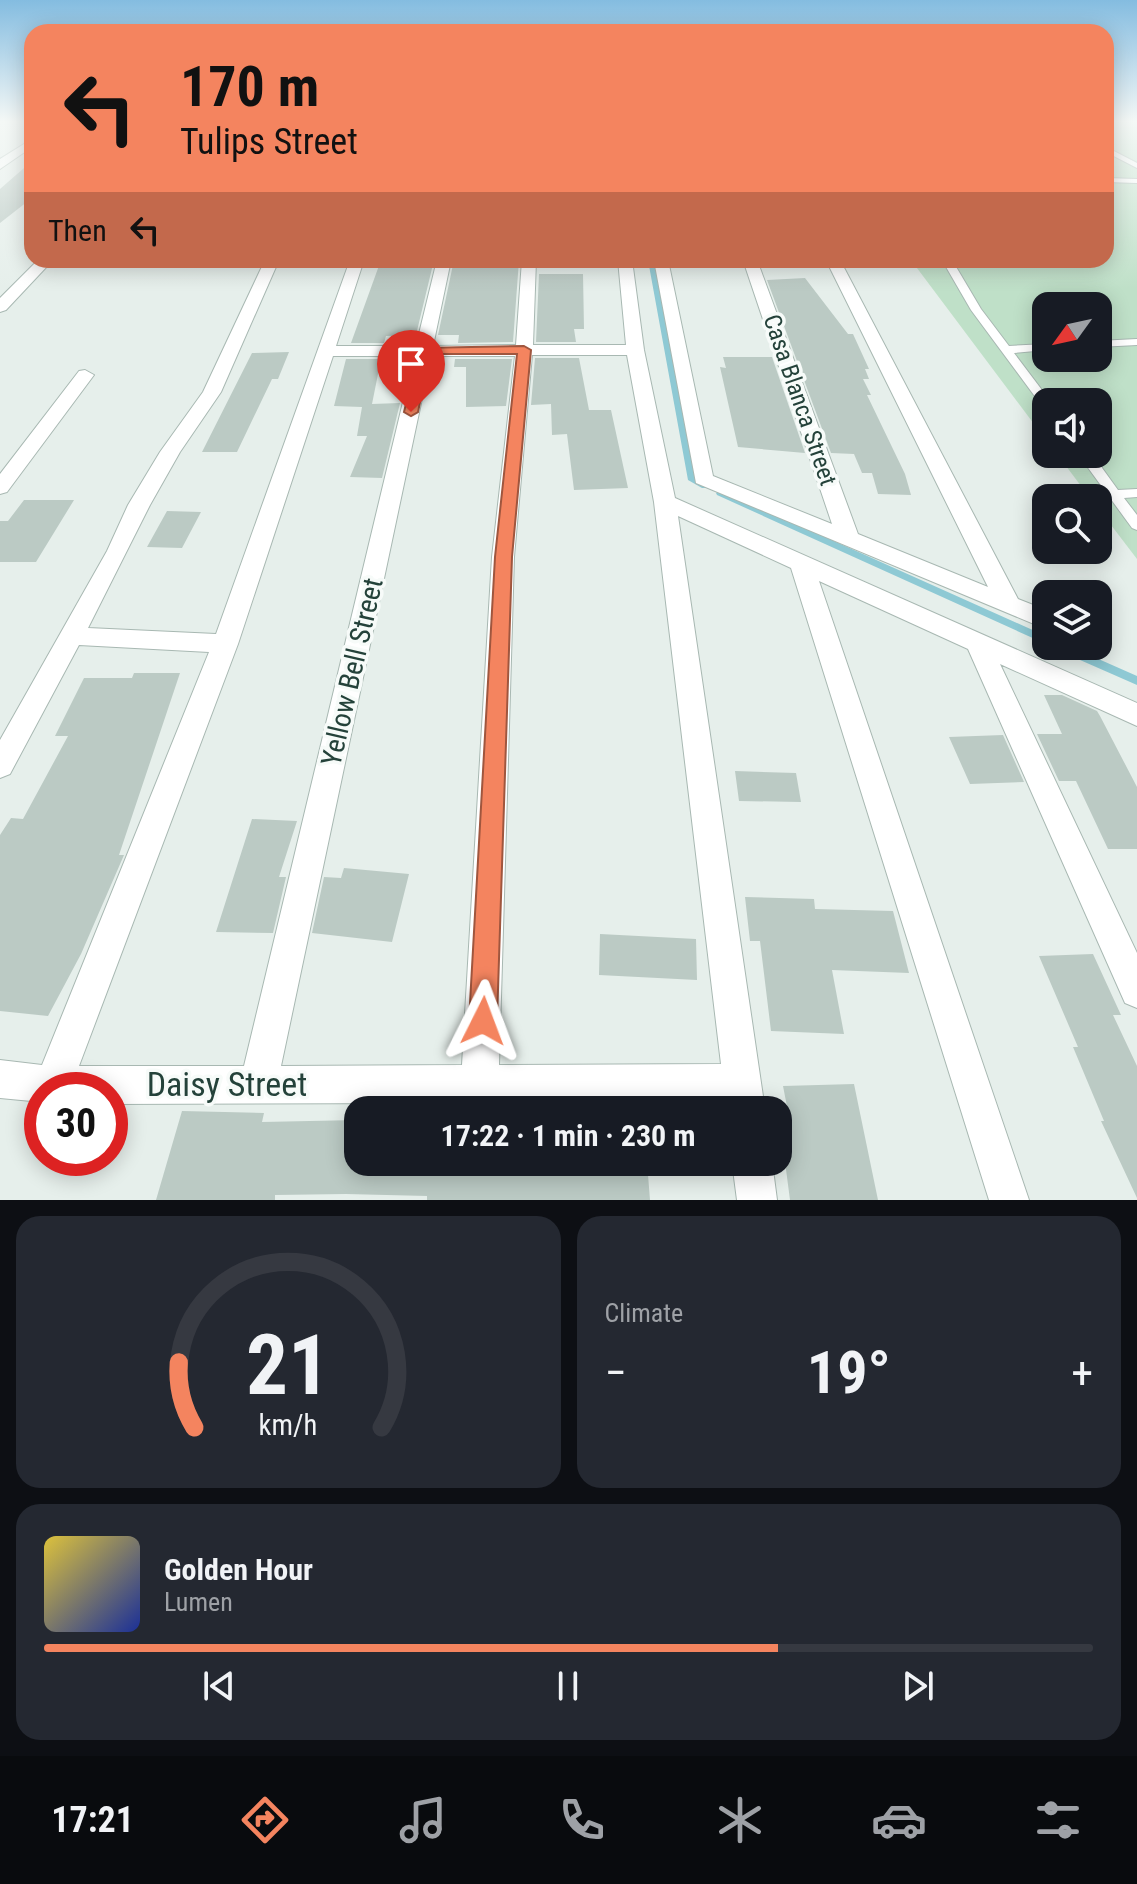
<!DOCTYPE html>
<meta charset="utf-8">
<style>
:root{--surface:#171b24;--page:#242831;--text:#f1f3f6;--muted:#9ea1a6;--line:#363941;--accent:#f4845f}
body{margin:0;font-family:"Roboto Condensed",sans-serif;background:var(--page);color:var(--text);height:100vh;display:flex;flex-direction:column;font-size:30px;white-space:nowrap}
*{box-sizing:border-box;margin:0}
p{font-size:26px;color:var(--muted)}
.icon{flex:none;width:44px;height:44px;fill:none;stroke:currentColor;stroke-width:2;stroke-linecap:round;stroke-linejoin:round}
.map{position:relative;height:1200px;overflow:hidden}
.details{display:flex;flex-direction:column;gap:16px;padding:16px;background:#0d0f14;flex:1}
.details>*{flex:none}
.hud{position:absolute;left:24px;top:24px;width:1090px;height:244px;border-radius:24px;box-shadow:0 4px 20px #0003;background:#f4845f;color:#111;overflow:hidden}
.needle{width:52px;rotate:237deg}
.fabs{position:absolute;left:1032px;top:292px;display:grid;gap:16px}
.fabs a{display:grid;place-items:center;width:80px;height:80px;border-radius:16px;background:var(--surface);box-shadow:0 4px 20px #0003;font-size:40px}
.speed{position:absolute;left:24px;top:1072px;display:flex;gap:16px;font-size:40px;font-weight:700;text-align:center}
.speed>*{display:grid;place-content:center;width:104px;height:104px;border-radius:50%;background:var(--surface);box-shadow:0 4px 20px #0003;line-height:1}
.speed .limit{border:12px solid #d22;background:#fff;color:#111}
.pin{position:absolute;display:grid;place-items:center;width:68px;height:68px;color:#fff;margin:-82px -34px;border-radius:50% 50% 50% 0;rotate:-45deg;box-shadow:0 0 8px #0007}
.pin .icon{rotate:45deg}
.me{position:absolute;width:88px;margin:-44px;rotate:3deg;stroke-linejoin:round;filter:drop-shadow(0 0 6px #0008)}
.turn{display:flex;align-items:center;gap:28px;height:168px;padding:0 24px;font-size:36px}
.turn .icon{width:104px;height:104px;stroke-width:2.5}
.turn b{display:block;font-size:56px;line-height:68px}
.then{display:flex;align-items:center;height:76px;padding:0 24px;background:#0003;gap:16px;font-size:30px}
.big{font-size:60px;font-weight:700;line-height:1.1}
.details .card{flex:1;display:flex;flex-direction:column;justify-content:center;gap:12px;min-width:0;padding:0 28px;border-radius:24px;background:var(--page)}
.details .dial{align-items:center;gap:0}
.dial svg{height:208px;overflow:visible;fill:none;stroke:var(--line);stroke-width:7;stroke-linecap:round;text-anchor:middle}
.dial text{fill:var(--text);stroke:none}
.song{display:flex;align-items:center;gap:24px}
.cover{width:96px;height:96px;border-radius:12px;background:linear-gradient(135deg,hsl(50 70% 55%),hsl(230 70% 35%))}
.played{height:8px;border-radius:4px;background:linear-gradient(90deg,var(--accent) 70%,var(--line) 70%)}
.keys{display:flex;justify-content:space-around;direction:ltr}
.heat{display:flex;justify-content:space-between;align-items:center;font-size:44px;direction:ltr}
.details .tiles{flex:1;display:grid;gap:16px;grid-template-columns:1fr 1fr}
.card:last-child{grid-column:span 2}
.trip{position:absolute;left:344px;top:1096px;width:448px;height:80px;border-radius:24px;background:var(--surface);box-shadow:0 4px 20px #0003;font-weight:700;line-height:80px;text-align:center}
.tabs{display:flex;height:128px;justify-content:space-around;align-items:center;background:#090b0e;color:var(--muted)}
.tabs .icon{width:56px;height:56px}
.tabs .active{color:var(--accent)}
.tabs b{font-size:36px;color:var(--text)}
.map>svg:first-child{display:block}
.green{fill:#bfe0c8;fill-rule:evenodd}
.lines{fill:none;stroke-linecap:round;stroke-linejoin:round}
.stream{fill:#8ec9d4;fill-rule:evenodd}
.building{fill:#bbcac4}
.lane-casing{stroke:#a8b8b2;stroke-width:2}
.street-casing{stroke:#a8b8b2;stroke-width:2}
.lane{fill:#fff;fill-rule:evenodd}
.street{fill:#fff;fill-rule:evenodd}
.route{fill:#f4845f;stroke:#9f563e;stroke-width:2}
.labels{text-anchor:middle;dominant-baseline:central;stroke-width:7;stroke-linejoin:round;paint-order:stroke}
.far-street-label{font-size:24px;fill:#24423a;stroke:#f7fbf9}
.street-label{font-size:28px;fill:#24423a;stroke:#f7fbf9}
.near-street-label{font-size:34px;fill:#24423a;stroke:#f7fbf9}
</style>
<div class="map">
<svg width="1137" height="1200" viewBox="0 0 1137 1200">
<rect width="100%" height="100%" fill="#e6efeb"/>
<path class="green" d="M1106 121H1137V559L1098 508V498H1090L1057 454H1098V402H1046V440L911 260H1106ZM1046 306H1098V358H1046Z"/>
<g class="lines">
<path class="stream" d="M648 260H654L696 479 709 486 708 488H702L688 480Z
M720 490 1046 636V644L717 495 716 493Z
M1054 646H1069L1137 676V685L1055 649Z"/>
</g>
<path class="building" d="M32 161V198L0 223V189Z
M381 260H434L416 335 386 336 384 343H351Z
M454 260H519L513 342 458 343 459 335H438Z
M539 274H583L584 329H574L576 342H536Z
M805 278 848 334H853L869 369H865L869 379H863L871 395H867L905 474 911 495 878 494 872 473H862L854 454 831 453 767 280Z
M289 352 278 379H272L237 452H202L252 353Z
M723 357H772L805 453 738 447 720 367 726 368Z
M535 358H579L589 410H611L628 488 574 490 567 434 552 435 551 404 531 405Z
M346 359H381L372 404 400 403 382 478 350 477 367 436H357L362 407 334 406Z
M455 359H512L506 406 466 407V367H454Z
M24 500H74L36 562H0V521H8Z
M167 511 201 512 182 548 147 547Z
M134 673H180L119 855H124L81 954 48 1016 0 1011V835L11 818 23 819 68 736H55L84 678H132Z
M1044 695H1062L1097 711 1100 716 1137 787V849H1108L1076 781H1059L1037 734H1062Z
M1003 735 1024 782 970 784 949 737Z
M735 771 796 773 801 802 739 801Z
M252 819 297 821 279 877H286L273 933 216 932Z
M344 868 409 874 392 942 312 933 324 877 341 878Z
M745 897 814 899 815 909 893 911 909 973 832 970 844 1034 771 1031 760 941H750Z
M600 934 696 939 697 980 599 975Z
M1093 954 1121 1015H1113L1137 1066V1198L1101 1121H1104L1073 1047H1078L1039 956Z
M854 1084 878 1200H790L781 1131 792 1132 783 1086Z
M182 1111 264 1113 262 1122 358 1120V1162H647L650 1200H427V1196L346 1194 275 1195V1200H156Z"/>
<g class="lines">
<defs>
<path id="lane" d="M1106 147 1137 163V168L1106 152Z
M1106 178 1137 179V183L1106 182Z
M942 260H952L981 309 1009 346 1046 344V350L1014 353 1051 402H1046V407L1042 406 971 310Z
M1137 339V345L1098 347V341Z
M1078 454H1092L1118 490 1137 489V497L1124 498 1137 515V530L1132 528Z"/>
<path id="street" d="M32 139V147L0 169V159Z
M38 260H53L6 310 0 312V298Z
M265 260H279L221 392 180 452 150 505 88 628 216 634 350 260H364L336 346H416L437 260H451L433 346 516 345 522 260H536L533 345H626L618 260H632L644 350 675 498 1137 703V726L1000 664 1137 953V1008L1125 1003 968 649 819 581 1029 1200H989L791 568 678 516 765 1110H727L726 1102 110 1104V1090H42V1102L0 1098V1060L42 1065 209 652 79 645 10 774 0 778V740L107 551 128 505 160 452 203 392ZM532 355H627L654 502 721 1064 499 1065 514 557ZM333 356H414L244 1066H79L238 644ZM431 356H515L492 557 462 1065 281 1066Z
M654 260H668L713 476 832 524 743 260H757L858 534 988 587 826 260H840L1018 599 1046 610V629L696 483Z
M85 370 94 375 7 492 0 494V474L79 371Z
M732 1162H772L777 1200H737Z"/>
</defs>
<use href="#lane" class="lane-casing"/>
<use href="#street" class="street-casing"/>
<use href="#lane" class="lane"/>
<use href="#street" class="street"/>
</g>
<linearGradient id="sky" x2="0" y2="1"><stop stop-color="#84bce0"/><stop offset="0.42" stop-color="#f4f8f6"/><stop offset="1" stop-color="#f4f8f6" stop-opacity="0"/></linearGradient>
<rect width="1137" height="289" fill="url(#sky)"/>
<path class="route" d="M524 346 531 350 512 557 497 1021 493 1030 483 1034 473 1030 469 1021 495 557 517 354H430L418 412 411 416 404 412 420 348Z"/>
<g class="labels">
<g class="far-street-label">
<text transform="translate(800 400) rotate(71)">Casa Blanca Street</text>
</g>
<g class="street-label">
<text transform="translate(352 672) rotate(-77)">Yellow Bell Street</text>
</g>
<g class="near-street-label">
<text x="227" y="1084">Daisy Street</text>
</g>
</g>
</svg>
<div class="fabs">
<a><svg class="needle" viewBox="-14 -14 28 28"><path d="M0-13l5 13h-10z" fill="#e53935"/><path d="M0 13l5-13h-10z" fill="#9ea1a6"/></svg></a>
<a><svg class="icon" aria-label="sound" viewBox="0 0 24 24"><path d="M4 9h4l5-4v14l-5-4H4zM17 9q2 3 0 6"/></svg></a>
<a><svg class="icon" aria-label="search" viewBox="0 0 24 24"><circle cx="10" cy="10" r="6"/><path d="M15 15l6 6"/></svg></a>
<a><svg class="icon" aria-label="layers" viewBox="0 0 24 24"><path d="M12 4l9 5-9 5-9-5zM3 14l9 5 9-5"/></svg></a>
</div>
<div class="speed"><div class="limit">30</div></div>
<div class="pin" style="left:411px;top:412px;background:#d93025"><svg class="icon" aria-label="arrive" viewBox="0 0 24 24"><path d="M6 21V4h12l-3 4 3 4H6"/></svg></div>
<svg class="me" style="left:483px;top:1021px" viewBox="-20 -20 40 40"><path d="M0-17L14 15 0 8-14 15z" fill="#f4845f" stroke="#fff" stroke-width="4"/></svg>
<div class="trip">17:22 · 1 min · 230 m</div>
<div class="hud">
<div class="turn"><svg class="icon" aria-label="left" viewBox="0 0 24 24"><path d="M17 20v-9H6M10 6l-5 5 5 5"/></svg><div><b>170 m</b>Tulips Street</div></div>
<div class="then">Then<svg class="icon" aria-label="left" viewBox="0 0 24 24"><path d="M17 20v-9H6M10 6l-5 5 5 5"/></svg></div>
</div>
</div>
<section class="details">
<div class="tiles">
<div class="card dial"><svg viewBox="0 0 100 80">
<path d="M14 69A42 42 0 1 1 86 69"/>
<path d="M14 69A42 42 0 0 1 8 44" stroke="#f4845f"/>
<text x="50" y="56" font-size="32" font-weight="700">21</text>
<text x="50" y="72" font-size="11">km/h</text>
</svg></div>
<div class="card"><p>Climate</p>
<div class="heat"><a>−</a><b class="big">19°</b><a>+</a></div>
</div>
<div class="card">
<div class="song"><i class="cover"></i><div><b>Golden Hour</b><p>Lumen</p></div></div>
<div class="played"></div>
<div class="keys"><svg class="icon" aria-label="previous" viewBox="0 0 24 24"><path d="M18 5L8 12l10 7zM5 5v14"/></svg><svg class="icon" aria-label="pause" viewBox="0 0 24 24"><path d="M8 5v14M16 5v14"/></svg><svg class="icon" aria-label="next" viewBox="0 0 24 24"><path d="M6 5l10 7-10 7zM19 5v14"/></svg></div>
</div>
</div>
</section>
<nav class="tabs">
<b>17:21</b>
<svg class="icon active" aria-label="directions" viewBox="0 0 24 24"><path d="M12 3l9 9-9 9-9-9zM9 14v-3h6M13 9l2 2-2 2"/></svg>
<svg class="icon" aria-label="music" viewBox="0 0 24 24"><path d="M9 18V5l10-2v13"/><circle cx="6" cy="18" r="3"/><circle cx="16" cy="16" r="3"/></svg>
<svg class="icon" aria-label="phone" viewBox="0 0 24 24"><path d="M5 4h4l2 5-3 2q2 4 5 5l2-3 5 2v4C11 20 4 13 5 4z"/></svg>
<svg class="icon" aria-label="climate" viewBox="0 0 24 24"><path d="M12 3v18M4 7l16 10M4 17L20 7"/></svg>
<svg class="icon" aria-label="car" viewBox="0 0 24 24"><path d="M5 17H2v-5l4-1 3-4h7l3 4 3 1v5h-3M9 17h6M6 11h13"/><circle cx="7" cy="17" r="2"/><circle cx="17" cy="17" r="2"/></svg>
<svg class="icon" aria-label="filters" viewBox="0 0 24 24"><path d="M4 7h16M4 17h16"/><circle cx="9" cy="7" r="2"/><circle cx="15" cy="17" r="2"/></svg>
</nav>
